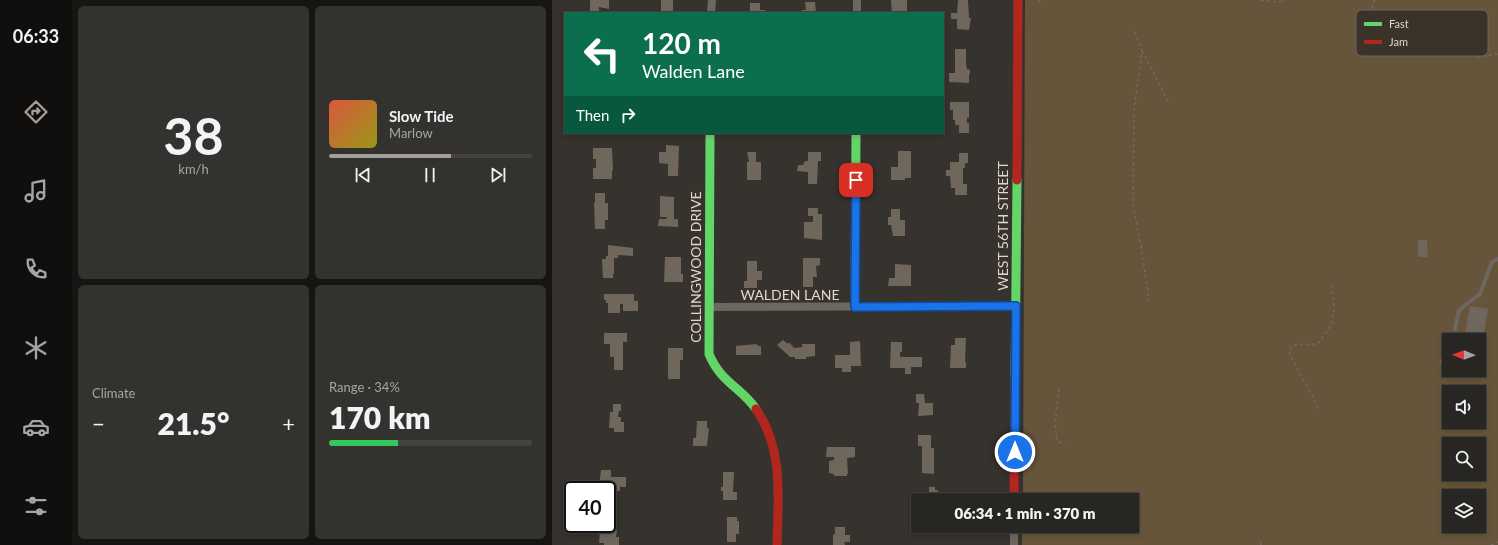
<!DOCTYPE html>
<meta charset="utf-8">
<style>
:root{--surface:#282622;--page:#34322f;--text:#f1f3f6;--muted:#a5a5a5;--line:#444340;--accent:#a39e99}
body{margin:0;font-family:Lato,sans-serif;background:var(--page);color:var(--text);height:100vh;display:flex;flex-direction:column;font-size:15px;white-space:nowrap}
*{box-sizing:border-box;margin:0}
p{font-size:13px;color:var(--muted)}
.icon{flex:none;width:22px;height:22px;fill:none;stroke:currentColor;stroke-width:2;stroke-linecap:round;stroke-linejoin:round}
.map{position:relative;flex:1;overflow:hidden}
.sheet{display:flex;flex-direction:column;gap:6px;padding:6px;background:#161513;width:480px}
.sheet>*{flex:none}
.guide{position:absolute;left:12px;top:12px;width:380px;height:122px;border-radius:0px;box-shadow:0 2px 6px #0003,0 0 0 1px var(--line);background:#0b6e4f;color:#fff;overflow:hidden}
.needle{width:26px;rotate:271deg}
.buttons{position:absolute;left:890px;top:333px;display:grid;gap:8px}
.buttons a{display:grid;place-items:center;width:44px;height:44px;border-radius:0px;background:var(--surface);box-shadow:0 2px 6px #0003,0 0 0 1px var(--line);font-size:20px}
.speed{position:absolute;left:12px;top:481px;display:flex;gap:8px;font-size:20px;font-weight:700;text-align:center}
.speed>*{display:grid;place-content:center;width:52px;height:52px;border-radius:50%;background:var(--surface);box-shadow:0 2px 6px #0003,0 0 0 1px var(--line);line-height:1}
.speed .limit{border:2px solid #111;border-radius:6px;background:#fff;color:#111}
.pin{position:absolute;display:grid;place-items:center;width:34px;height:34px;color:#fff;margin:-17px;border-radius:8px;box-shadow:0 2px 6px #0006}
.me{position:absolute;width:44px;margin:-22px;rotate:0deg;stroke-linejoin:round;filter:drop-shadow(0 0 3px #0008)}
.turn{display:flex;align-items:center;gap:14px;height:84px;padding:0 12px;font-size:18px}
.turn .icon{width:52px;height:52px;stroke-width:2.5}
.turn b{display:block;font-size:28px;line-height:34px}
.then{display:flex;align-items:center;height:38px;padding:0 12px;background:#0003;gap:8px;font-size:15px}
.big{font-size:30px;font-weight:800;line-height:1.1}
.sheet .widget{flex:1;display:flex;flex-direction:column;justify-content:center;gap:6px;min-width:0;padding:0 14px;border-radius:6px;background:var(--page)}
.sheet .dial{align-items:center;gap:0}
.dial b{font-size:52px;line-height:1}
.song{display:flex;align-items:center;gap:12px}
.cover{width:48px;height:48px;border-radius:6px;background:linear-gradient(135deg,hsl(10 70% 55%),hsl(60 70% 35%))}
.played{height:4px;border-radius:2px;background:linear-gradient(90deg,var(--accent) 60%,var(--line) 60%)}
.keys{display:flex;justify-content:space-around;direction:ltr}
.heat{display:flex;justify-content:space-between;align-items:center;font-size:22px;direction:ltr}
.charge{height:6px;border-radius:3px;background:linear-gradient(90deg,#34c759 34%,var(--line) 0)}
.sheet .tiles{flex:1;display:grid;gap:6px;grid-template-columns:repeat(2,1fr)}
.trip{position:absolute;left:359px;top:493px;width:228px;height:40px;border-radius:0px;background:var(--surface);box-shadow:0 2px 6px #0003,0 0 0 1px var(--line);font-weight:800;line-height:40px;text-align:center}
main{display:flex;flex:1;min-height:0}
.tab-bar{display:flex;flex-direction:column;width:72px;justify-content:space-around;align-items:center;background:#100f0e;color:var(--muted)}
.tab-bar .icon{width:28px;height:28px}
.tab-bar .selected{color:var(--accent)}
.tab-bar b{font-size:18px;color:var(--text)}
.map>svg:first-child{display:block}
.green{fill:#66553b;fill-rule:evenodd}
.building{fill:#70675c}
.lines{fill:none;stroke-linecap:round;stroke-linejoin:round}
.path{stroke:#6e6a65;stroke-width:1.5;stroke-dasharray:3 3;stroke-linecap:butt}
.lane{stroke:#6c6861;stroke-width:4}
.street{stroke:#6c6861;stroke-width:8}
.fast{stroke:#63d668;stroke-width:9}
.jam{stroke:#b3261e;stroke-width:9}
.route-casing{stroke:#114b97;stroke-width:10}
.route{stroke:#1a73e8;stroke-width:7}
.labels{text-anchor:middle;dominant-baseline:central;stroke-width:4;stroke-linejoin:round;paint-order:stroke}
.street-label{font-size:14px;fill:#ddd8d3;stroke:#3a332a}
.key{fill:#3a332a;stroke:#6b655d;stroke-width:1}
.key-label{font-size:11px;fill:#ddd8d3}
</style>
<main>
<nav class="tab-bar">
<b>06:33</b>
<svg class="icon selected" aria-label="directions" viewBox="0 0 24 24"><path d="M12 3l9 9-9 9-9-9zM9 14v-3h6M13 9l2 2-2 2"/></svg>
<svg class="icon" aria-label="music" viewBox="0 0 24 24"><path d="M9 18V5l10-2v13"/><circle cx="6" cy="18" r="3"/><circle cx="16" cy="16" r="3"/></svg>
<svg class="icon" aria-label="phone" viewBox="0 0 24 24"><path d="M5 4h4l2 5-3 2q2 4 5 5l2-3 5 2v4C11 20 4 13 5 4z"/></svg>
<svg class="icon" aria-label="climate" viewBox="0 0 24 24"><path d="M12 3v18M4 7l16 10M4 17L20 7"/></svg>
<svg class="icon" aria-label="car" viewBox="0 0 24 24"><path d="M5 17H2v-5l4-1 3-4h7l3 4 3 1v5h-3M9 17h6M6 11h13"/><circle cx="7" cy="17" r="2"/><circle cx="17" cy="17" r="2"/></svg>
<svg class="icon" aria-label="filters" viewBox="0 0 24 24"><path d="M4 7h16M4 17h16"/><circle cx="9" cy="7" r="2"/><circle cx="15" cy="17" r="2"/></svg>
</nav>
<section class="sheet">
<div class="tiles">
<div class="widget dial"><b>38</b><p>km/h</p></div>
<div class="widget">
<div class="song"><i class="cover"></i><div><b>Slow Tide</b><p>Marlow</p></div></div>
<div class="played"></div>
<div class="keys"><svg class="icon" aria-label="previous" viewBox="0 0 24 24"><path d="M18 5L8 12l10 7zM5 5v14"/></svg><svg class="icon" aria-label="pause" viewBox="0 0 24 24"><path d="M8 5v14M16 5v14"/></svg><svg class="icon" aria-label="next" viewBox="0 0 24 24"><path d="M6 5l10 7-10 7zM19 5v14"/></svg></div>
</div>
<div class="widget"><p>Climate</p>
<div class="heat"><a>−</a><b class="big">21.5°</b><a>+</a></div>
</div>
<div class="widget"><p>Range · 34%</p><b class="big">170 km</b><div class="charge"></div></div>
</div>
</section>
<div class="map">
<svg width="946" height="545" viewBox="0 0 946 545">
<rect width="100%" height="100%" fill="#36322e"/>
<path class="green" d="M473 0H946V545H470V526H580V500H471ZM897 340H927V370H897ZM897 392H927V422H897ZM897 444H927V474H897ZM897 496H927V526H897Z"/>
<path class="building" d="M38 0H57V9L47 7V13H38Z
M109 0H121V11H124V13H109Z
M339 0H355V13H340Z
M406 0H416L417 18H419L417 30 405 29V19H399V13H405Z
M253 2H263L264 13H250V10H254Z
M198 3H208V10H213V13H198Z
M403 49H414V65L415 69 418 70V74H417V83L397 82V73H403Z
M398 102H417V118H415V123H417V133H407V125H403V120H401V110H398Z
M114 145 127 146 126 176H116V164L107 163V152H114Z
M41 148H60L61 170H60V179H41V168H44V159H41Z
M346 151H359V178H353V180H339V167H346Z
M195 152H204V162H209V180H195V162H197Z
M256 152H269V161H266L265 184H256V172L245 171 246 165H251L253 161H256Z
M407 153H416V163H413V168H411V184H415V195H403V188H399L398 176H394V170H398V162H407Z
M43 193H53V203H56V220H53V229H43L42 203H43Z
M108 196 122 197V219H126V227L106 226 107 219H114L115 217H108Z
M256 208H266V214H270V240L252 238V222H261V216H256Z
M339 209H348V220H353V236H341L339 225H336V217H339Z
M866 240H875L876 257H866Z
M56 245 81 248V256L66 255V258H62V274H61V278H51L50 259H54V256H56Z
M113 257H129V274H131V282H112Z
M251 258H268V265L264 266 265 277H261V287H251Z
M195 261H205V271H210V280H205V288H192V281H195Z
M343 264 359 265V286H336L337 278H343Z
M52 294H82V301H86V311H71V304H68V313H56V303H54V300H52Z
M918 306 936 309 931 338 913 334Z
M52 333H75V342H71V370H62V357H58V344H52Z
M403 338H414L413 362H414V368H398L399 345H403Z
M231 340 236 344 237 342 242 348 250 347V344H263V356L254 357V359H243V357H238L225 345Z
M892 340 897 341V367L887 365Z
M308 341 309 366H299V372H290V368H283V355H298V342Z
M339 342H350V352H348V357H370V367H359V374H353V368H338Z
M205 344 206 346H209V355H184V346Z
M116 348H131V360H128V379H116Z
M364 394H372L373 403H381V415L366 416 367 403H364Z
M61 404H69V411H67L66 417H69V422H72V432H62V428H57L58 412H61Z
M145 421H155V428H157L155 446H141V438H144Z
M366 435H379V448H382V474L370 473V446H366Z
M275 447H303V457L295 458 296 474H295V476H282V474L277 473V461L282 460V457H274Z
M49 470H59V477H74V487H68V491H62V487H60L59 495H55V490H49V487H47Z
M171 472H182L181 492H185V500H171V491H169V487H171Z
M377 487H383V490H386L385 500H370V496H377Z
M175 517H185V521H187V534H184V542H175Z
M55 520 62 521 61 530H65L64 537H67V545H52V543H47L48 530H50L51 524H55Z
M283 527H293V535H298V542H292L293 545H281V535L283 534Z"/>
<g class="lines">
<path class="path" d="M487 0 489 6
M709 0 723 2 734 0
M822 0 819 15 826 25 859 40 888 45 925 57 946 54
M583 32 590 51 582 110 581 206 589 245 597 301
M590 51 617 103
M507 389 503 423 505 441 512 445
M766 408C759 388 744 372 737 351L741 345 765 344C784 324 784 310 779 284
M709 542V545
M939 545 946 542"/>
<path class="lane" d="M903 329 907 310 928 294 940 262 946 259"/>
<path class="street" d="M159 13 160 0
M305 13V0
M157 307 464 306
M462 545V526"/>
<path class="fast" d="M158 133 157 354C169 383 189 387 204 409
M303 307 304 133
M463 377 465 180"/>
<path class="jam" d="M465 180 466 0
M204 409C232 449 226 499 225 545
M462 500 463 377"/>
</g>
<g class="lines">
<defs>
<path id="route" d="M304 180 303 307 464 306 463 452"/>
</defs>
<use href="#route" class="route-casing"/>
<use href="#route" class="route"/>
</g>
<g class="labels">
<g class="street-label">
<text transform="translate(450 226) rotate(-90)">WEST 56TH STREET</text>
<text transform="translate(143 267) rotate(-90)">COLLINGWOOD DRIVE</text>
<text x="238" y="294">WALDEN LANE</text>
</g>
</g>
<rect x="804" y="10" width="132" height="46" rx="6" class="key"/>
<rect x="812" y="22" width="18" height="4" fill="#63d668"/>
<rect x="812" y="40" width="18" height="4" fill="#b3261e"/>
<g class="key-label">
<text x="837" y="28">Fast</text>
<text x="837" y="46">Jam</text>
</g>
</svg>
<div class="buttons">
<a><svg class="needle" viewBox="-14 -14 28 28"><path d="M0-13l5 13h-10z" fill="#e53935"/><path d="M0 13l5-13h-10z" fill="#a5a5a5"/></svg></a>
<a><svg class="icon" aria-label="sound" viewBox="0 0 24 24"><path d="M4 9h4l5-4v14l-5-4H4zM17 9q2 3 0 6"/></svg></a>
<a><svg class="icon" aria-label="search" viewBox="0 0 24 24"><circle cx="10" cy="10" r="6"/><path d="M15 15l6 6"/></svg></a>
<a><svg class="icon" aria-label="layers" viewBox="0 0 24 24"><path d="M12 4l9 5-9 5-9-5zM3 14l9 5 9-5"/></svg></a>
</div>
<div class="speed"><div class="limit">40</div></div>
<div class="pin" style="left:304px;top:180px;background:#d93025"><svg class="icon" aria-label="arrive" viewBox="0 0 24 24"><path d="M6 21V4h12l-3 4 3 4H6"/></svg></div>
<svg class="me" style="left:463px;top:452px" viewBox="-20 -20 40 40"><circle r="17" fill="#1a73e8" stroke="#fff" stroke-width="3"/><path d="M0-11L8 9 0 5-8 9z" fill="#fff"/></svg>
<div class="trip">06:34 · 1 min · 370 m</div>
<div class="guide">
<div class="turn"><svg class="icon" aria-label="left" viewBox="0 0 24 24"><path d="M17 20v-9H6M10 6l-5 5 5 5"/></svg><div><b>120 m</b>Walden Lane</div></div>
<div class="then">Then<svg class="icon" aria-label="right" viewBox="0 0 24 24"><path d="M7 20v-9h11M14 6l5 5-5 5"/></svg></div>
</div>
</div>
</main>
